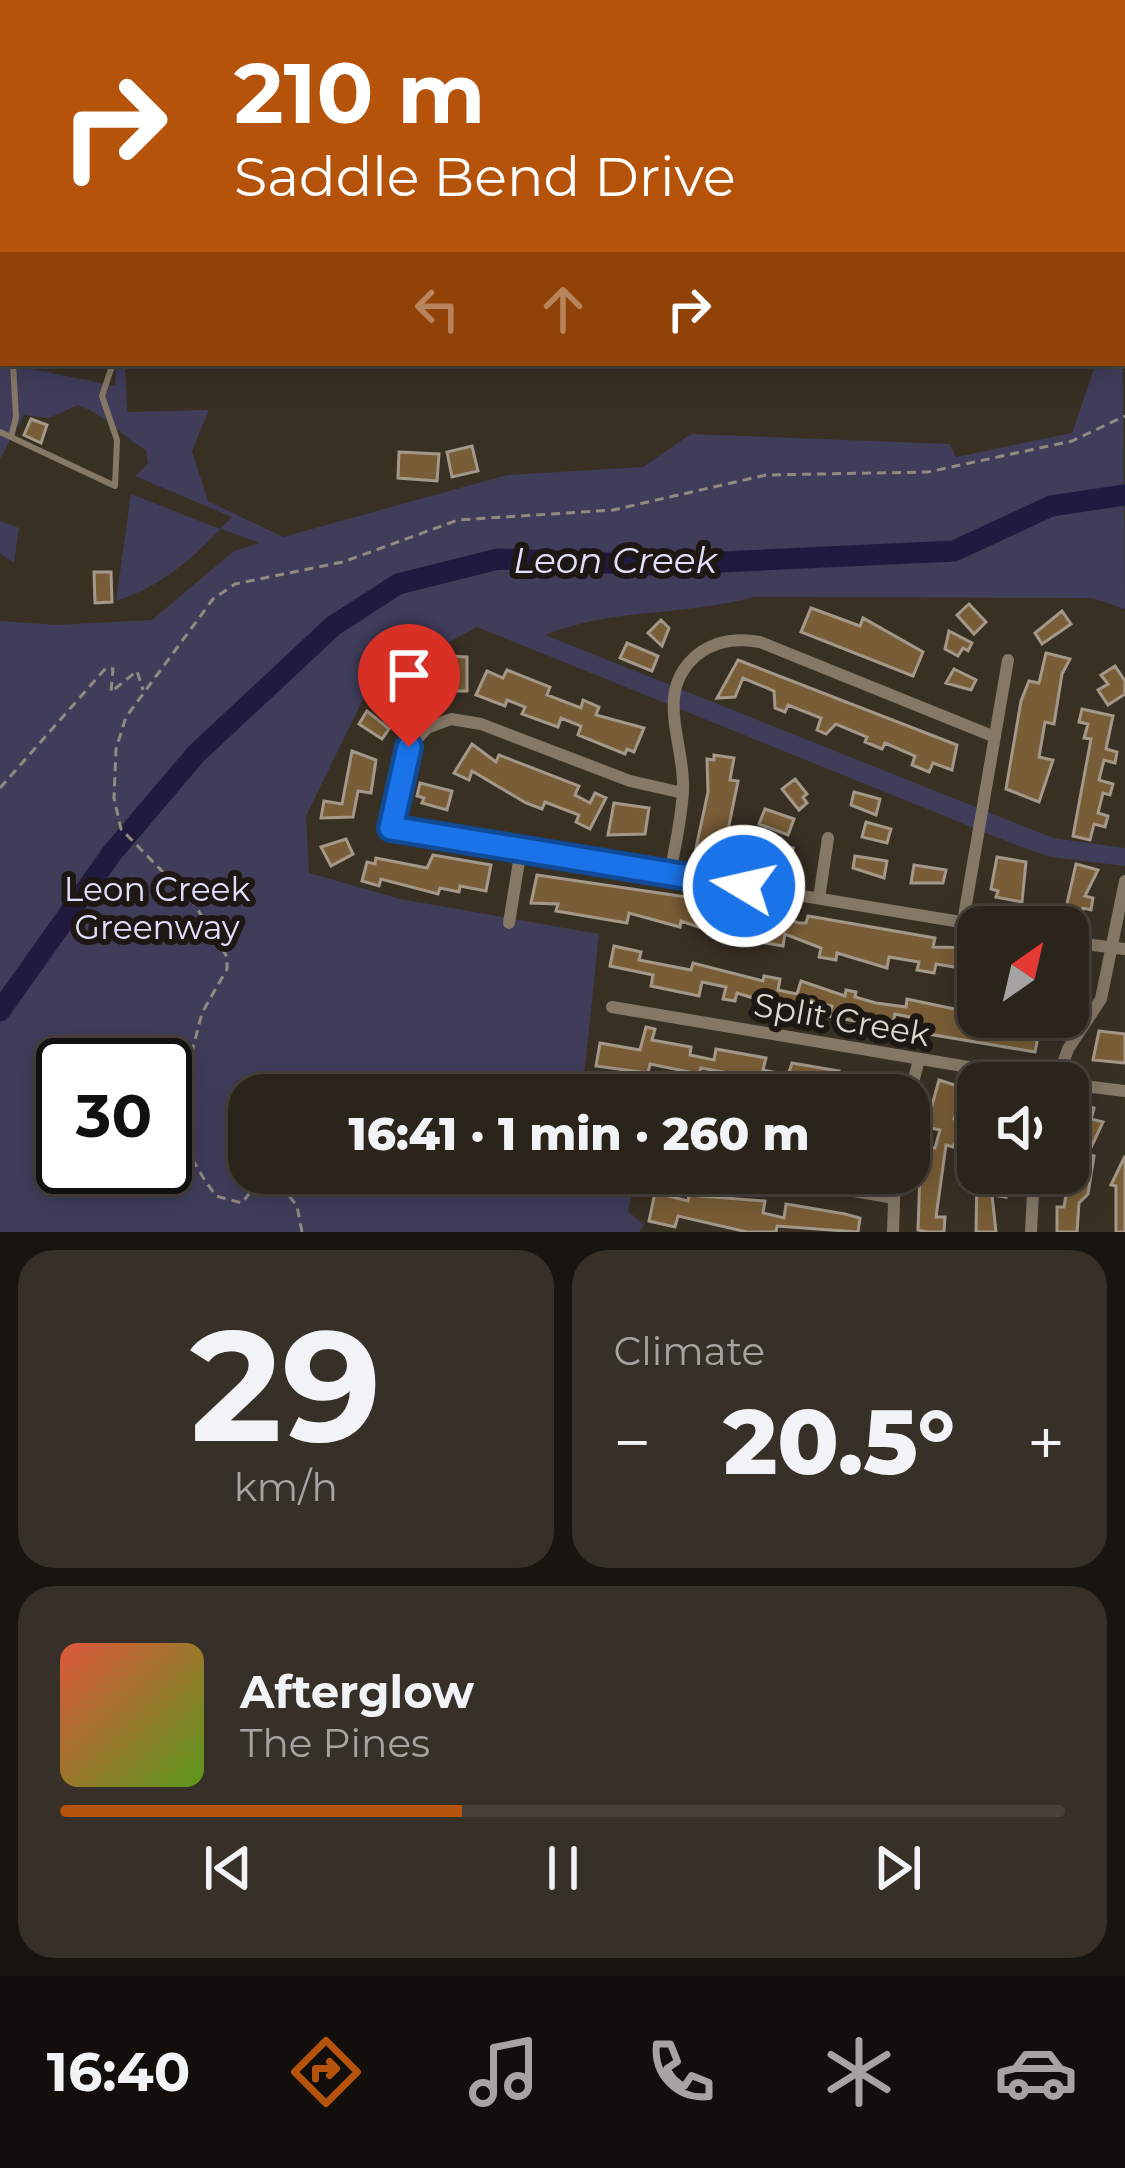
<!DOCTYPE html>
<meta charset="utf-8">
<style>
:root{--surface:#2b241b;--page:#373028;--text:#f1f3f6;--muted:#a6a4a3;--line:#47413a;--accent:#b45309}
body{margin:0;font-family:Montserrat,sans-serif;background:var(--page);color:var(--text);height:100vh;display:flex;flex-direction:column;font-size:45px;white-space:nowrap}
*{box-sizing:border-box;margin:0}
p{font-size:39px;color:var(--muted)}
.icon{flex:none;width:66px;height:66px;fill:none;stroke:currentColor;stroke-width:2;stroke-linecap:round;stroke-linejoin:round}
.map{position:relative;height:1232px;overflow:hidden}
.sheet{display:flex;flex-direction:column;gap:18px;padding:18px;background:#18140f;flex:1}
.sheet>*{flex:none}
.guide{position:absolute;left:0px;top:0px;width:1125px;height:366px;box-shadow:0 6px 30px #0003,0 0 0 3px var(--line);background:#b45309;color:#fff;overflow:hidden}
.needle{width:78px;rotate:34deg}
.buttons{position:absolute;left:957px;top:906px;display:grid;gap:24px}
.buttons a{display:grid;place-items:center;width:132px;height:132px;border-radius:24px;background:var(--surface);box-shadow:0 6px 30px #0003,0 0 0 3px var(--line);font-size:60px}
.speed{position:absolute;left:36px;top:1038px;display:flex;gap:24px;font-size:60px;font-weight:700;text-align:center}
.speed>*{display:grid;place-content:center;width:156px;height:156px;border-radius:50%;background:var(--surface);box-shadow:0 6px 30px #0003,0 0 0 3px var(--line);line-height:1}
.speed .limit{border:6px solid #111;border-radius:18px;background:#fff;color:#111}
.pin{position:absolute;display:grid;place-items:center;width:102px;height:102px;color:#fff;margin:-123px -51px;border-radius:50% 50% 50% 0;rotate:-45deg;box-shadow:0 0 12px #0007}
.pin .icon{rotate:45deg}
.me{position:absolute;width:132px;margin:-66px;rotate:279deg;stroke-linejoin:round;filter:drop-shadow(0 0 9px #0008)}
.turn{display:flex;align-items:center;gap:42px;height:252px;padding:0 36px;font-size:54px}
.turn .icon{width:156px;height:156px;stroke-width:2.5}
.turn b{display:block;font-size:84px;line-height:102px}
.lanes{display:flex;align-items:center;height:114px;padding:0 36px;background:#0003;justify-content:center;gap:60px;direction:ltr}
.lanes .off{opacity:.35}
.big{font-size:90px;font-weight:800;line-height:1.1}
.sheet .widget{flex:1;display:flex;flex-direction:column;justify-content:center;gap:18px;min-width:0;padding:0 42px;border-radius:36px;background:var(--page)}
.sheet .dial{align-items:center;gap:0}
.dial b{font-size:156px;line-height:1}
.song{display:flex;align-items:center;gap:36px}
.cover{width:144px;height:144px;border-radius:18px;background:linear-gradient(135deg,hsl(10 70% 55%),hsl(90 70% 35%))}
.played{height:12px;border-radius:6px;background:linear-gradient(90deg,var(--accent) 40%,var(--line) 40%)}
.keys{display:flex;justify-content:space-around;direction:ltr}
.heat{display:flex;justify-content:space-between;align-items:center;font-size:66px;direction:ltr}
.sheet .tiles{flex:1;display:grid;gap:18px;grid-template-columns:1fr 1fr}
.widget:last-child{grid-column:span 2}
.trip{position:absolute;left:228px;top:1074px;width:702px;height:120px;border-radius:36px;background:var(--surface);box-shadow:0 6px 30px #0003,0 0 0 3px var(--line);font-weight:800;line-height:120px;text-align:center}
.tabs{display:flex;height:192px;justify-content:space-around;align-items:center;background:#110e0b;color:var(--muted)}
.tabs .icon{width:84px;height:84px}
.tabs .active{color:var(--accent)}
.tabs b{font-size:54px;color:var(--text)}
.map>svg:first-child{display:block}
.green{fill:#3f3d5a;fill-rule:evenodd}
.lines{fill:none;stroke-linecap:round;stroke-linejoin:round}
.river{stroke:#1f1a3e;stroke-width:21}
.building{fill:#795d36;stroke:#a39889;stroke-width:3}
.path{stroke:#918a81;stroke-width:3;stroke-dasharray:9 6;stroke-linecap:butt}
.lane{stroke:#857867;stroke-width:6}
.street{stroke:#857867;stroke-width:12}
.secondary{stroke:#b5a085;stroke-width:16}
.primary{stroke:#dabf9c;stroke-width:18}
.route-casing{stroke:#114b97;stroke-width:30}
.route{stroke:#1a73e8;stroke-width:21}
.labels{text-anchor:middle;dominant-baseline:central;stroke-width:12;stroke-linejoin:round;paint-order:stroke}
.park-label{font-size:33px;fill:#e1e0fc;stroke:#1d1813}
.street-label{font-size:33px;fill:#ddd7d0;stroke:#1d1813}
.water-label{font-size:36px;font-style:italic;fill:#e2e1fd;stroke:#1d1813}
</style>
<div class="map">
<svg width="1125" height="1232" viewBox="0 0 1125 1232">
<rect width="100%" height="100%" fill="#393024"/>
<path class="green" d="M1122 276 1125 609 1092 598 754 597C684 616 612 608 545 635L1053 838 1125 848V866L1051 857 1016 845 477 627 404 666 366 693 306 816 309 873 400 899 599 934 582 1095H249V1173H652L649 1189 633 1187 628 1211 644 1225 639 1232H0V621L57 625 152 620 234 551 260 543 221 529C188 562 160 587 116 601L131 494 220 529 232 517 135 476 148 464 146 450C120 435 107 416 78 405L49 418 24 415 0 459V302L3 363 115 386 116 363H125L127 412 209 410 192 451 208 501 283 537 507 475 643 467 691 434 950 444 956 457 1072 433 1096 363H1122ZM63 1065H165V1167H63Z
M0 521 19 528 14 562 0 554Z"/>
<g class="lines">
<path class="river" d="M0 1011 112 853 196 754 333 626 398 584 498 559 659 565 954 551 1051 506 1125 495"/>
</g>
<path class="building" d="M31 419 47 425 41 443 24 435Z
M472 446 478 471 452 477 447 452Z
M399 452 439 454 437 481 398 478Z
M94 572H111L112 602 95 603Z
M969 604 986 622 974 634 957 615Z
M811 608 860 626 863 618 923 652 913 676 801 632Z
M1062 611 1071 624 1042 644 1035 633Z
M661 620 669 628 662 646 648 633Z
M949 631 972 643 968 651 963 648 958 656 945 649Z
M627 643 658 656 652 671 620 658Z
M1046 653 1070 659 1062 674 1054 724 1045 722 1039 757 1053 760 1039 802 1006 789 1021 701 1029 681 1039 683Z
M449 656 467 657V691H448Z
M738 660 957 745 952 770 933 763 929 772 912 765 915 756 885 743 882 749 865 742 867 737 836 724 826 734 817 730 821 718 788 705 785 712 775 708 774 691 743 678 735 697 717 698Z
M1115 666 1125 681V694L1108 705 1098 690 1108 684 1101 675Z
M433 668 439 694 424 698 418 672Z
M954 669 976 680 971 690 946 683Z
M507 670 550 687 547 695 581 708 583 700 599 707 596 715 644 728 634 752 627 749 625 754 578 735 581 726 561 718 558 727 522 714 525 707 507 700 505 706 476 695 487 671 503 678Z
M398 684 412 704 399 714 384 693Z
M1082 709 1113 716 1106 749 1117 752 1115 763 1104 760 1099 780 1113 784 1110 795 1103 793 1098 813 1108 816 1105 827 1094 824 1090 840 1073 836 1091 739 1084 738 1088 724 1079 722Z
M367 711 389 729 382 739 359 724Z
M472 744 496 762 499 755 579 786 575 795 590 803 595 793 606 798 590 829 576 822 579 815 545 802 542 809 526 803 472 771 469 780 454 773Z
M352 751 376 760 371 793 358 791 353 817 321 818 324 801 342 804Z
M714 755 734 758 730 780 738 781 727 835 734 836 730 855 696 848 708 792 707 759 714 760Z
M795 779 807 794 803 797 807 803 799 810 782 789Z
M420 783 452 791 447 810 422 803 424 798 417 796Z
M854 792 880 799 876 815 851 805Z
M614 803 649 808 645 834 608 835Z
M765 809 794 819 788 835 759 824Z
M866 822 891 829 887 843 862 837Z
M346 839 353 854 331 866 321 847Z
M758 841 793 848 791 858 782 856 780 862 755 857Z
M433 855 491 865 486 891 460 886 459 892 440 888 438 894 381 879 379 886 362 881 367 862 375 864 376 858 427 868Z
M855 856 887 861 884 878 853 868Z
M997 857 1026 862 1022 902 996 897 998 891 991 889Z
M1076 864 1098 870 1085 896 1093 898 1091 910 1083 908 1080 921 1064 917Z
M914 865 946 870 943 883H911Z
M537 875 700 899 752 912 753 908 799 923H806L808 916 935 938 933 947 978 948V971L936 964 934 973 917 970 919 962 889 957 887 968 837 953 836 960 819 957 821 948 785 934 783 946 766 943 768 937 733 930 731 938 681 921 680 927 629 913 627 923 556 911 558 904 531 903Z
M614 946 641 952 639 960 691 970 693 963 763 981 764 976 780 979 778 990 797 994 801 981 845 996 846 990 856 992 855 997 876 1003 906 1007 907 999 959 1010 957 1021 1039 1032 1035 1052 916 1032 919 1019 895 1014 892 1028 829 1016 832 1006 809 1001 805 1014 737 993 735 1001 723 999 726 987 702 982 699 996 651 986 653 975 610 966Z
M646 1027 655 1029 652 1040 691 1047 690 1055 714 1060 716 1049 766 1058 763 1070 788 1075 792 1063 827 1069 839 1071 836 1083 859 1088 861 1075 888 1080 885 1095 775 1092 748 1086 750 1077 701 1068 699 1074 650 1064 648 1073 596 1066 600 1043 640 1050Z
M1099 1031 1125 1034V1063L1093 1060Z
M939 1080 958 1086 962 1093 954 1119 964 1122 953 1147 946 1145 936 1217H945L944 1232H927L918 1230 920 1173 918 1159 910 1158 912 1145 935 1148 940 1130 926 1127Z
M1078 1104 1094 1108 1091 1119 1103 1122 1088 1154 1094 1156 1088 1194 1079 1203 1077 1232H1057V1207H1064L1067 1189 1058 1188 1060 1175 1068 1176V1140Z
M1125 1156V1232H1116V1186L1111 1185Z
M977 1173H1005L1006 1197 992 1195 996 1232H976Z
M657 1183 667 1185 664 1195 688 1201 691 1183 701 1185 699 1196 765 1201 763 1213 784 1218 786 1204 845 1214 860 1218 858 1232 777 1226 776 1232H747L678 1216 675 1227 649 1221Z"/>
<g class="lines">
<path class="path" d="M0 788 106 668 113 669 111 692 137 671 143 690
M302 1232 297 1206 279 1183 258 1182 242 1203 216 1196 204 1179 182 1141 176 1114 202 1013 227 969V957L195 905 121 829 114 798 116 749 126 717 213 599 235 584 343 562 458 520 613 510 766 475 928 472 1072 441 1125 416"/>
<path class="lane" d="M351 0V3
M67 3 68 0
M138 3 140 0
M181 3 183 0
M475 3V0
M657 3V0
M686 3 687 0
M837 3V0
M925 3V0
M1122 60 1125 61
M0 80 3 81
M3 198V210
M0 290 3 292
M0 432 115 486 117 440 102 396 113 363
M11 437 16 417 13 363"/>
<path class="street" d="M683 793 630 781 481 724 451 719 427 728 409 747 391 828 991 927
M670 874C675 846 682 817 683 789 685 742 653 692 697 655 716 640 737 638 760 642L995 737
M819 898 828 838
M963 922 1008 660
M509 923 521 849
M1068 942 1125 949
M612 1007 1063 1083
M1056 1083 1068 1049 1101 999 1125 881
M1068 1084 1125 1091
M909 1097 919 1060
M751 1173 894 1198
M893 1232 895 1173
M1031 1232 1034 1173"/>
<path class="secondary" d="M967 3 968 0"/>
<path class="primary" d="M0 50H3
M1122 106H1125"/>
</g>
<g class="lines">
<defs>
<path id="route" d="M409 747 391 828 744 886"/>
</defs>
<use href="#route" class="route-casing"/>
<use href="#route" class="route"/>
</g>
<g class="labels">
<g class="park-label">
<text x="157" y="889">Leon Creek<tspan x="157" dy="38">Greenway</tspan></text>
</g>
<g class="street-label">
<text transform="translate(842 1019) rotate(10)">Split Creek</text>
</g>
<g class="water-label">
<text x="615" y="560">Leon Creek</text>
</g>
</g>
</svg>
<div class="buttons">
<a><svg class="needle" viewBox="-14 -14 28 28"><path d="M0-13l5 13h-10z" fill="#e53935"/><path d="M0 13l5-13h-10z" fill="#a6a4a3"/></svg></a>
<a><svg class="icon" aria-label="sound" viewBox="0 0 24 24"><path d="M4 9h4l5-4v14l-5-4H4zM17 9q2 3 0 6"/></svg></a>
</div>
<div class="speed"><div class="limit">30</div></div>
<div class="pin" style="left:409px;top:747px;background:#d93025"><svg class="icon" aria-label="arrive" viewBox="0 0 24 24"><path d="M6 21V4h12l-3 4 3 4H6"/></svg></div>
<svg class="me" style="left:744px;top:886px" viewBox="-20 -20 40 40"><circle r="17" fill="#1a73e8" stroke="#fff" stroke-width="3"/><path d="M0-11L8 9 0 5-8 9z" fill="#fff"/></svg>
<div class="trip">16:41 · 1 min · 260 m</div>
<div class="guide">
<div class="turn"><svg class="icon" aria-label="right" viewBox="0 0 24 24"><path d="M7 20v-9h11M14 6l5 5-5 5"/></svg><div><b>210 m</b>Saddle Bend Drive</div></div>
<div class="lanes"><svg class="icon off" aria-label="left" viewBox="0 0 24 24"><path d="M17 20v-9H6M10 6l-5 5 5 5"/></svg><svg class="icon off" aria-label="ahead" viewBox="0 0 24 24"><path d="M12 20V5M6 11l6-6 6 6"/></svg><svg class="icon" aria-label="right" viewBox="0 0 24 24"><path d="M7 20v-9h11M14 6l5 5-5 5"/></svg></div>
</div>
</div>
<section class="sheet">
<div class="tiles">
<div class="widget dial"><b>29</b><p>km/h</p></div>
<div class="widget"><p>Climate</p>
<div class="heat"><a>−</a><b class="big">20.5°</b><a>+</a></div>
</div>
<div class="widget">
<div class="song"><i class="cover"></i><div><b>Afterglow</b><p>The Pines</p></div></div>
<div class="played"></div>
<div class="keys"><svg class="icon" aria-label="previous" viewBox="0 0 24 24"><path d="M18 5L8 12l10 7zM5 5v14"/></svg><svg class="icon" aria-label="pause" viewBox="0 0 24 24"><path d="M8 5v14M16 5v14"/></svg><svg class="icon" aria-label="next" viewBox="0 0 24 24"><path d="M6 5l10 7-10 7zM19 5v14"/></svg></div>
</div>
</div>
</section>
<nav class="tabs">
<b>16:40</b>
<svg class="icon active" aria-label="directions" viewBox="0 0 24 24"><path d="M12 3l9 9-9 9-9-9zM9 14v-3h6M13 9l2 2-2 2"/></svg>
<svg class="icon" aria-label="music" viewBox="0 0 24 24"><path d="M9 18V5l10-2v13"/><circle cx="6" cy="18" r="3"/><circle cx="16" cy="16" r="3"/></svg>
<svg class="icon" aria-label="phone" viewBox="0 0 24 24"><path d="M5 4h4l2 5-3 2q2 4 5 5l2-3 5 2v4C11 20 4 13 5 4z"/></svg>
<svg class="icon" aria-label="climate" viewBox="0 0 24 24"><path d="M12 3v18M4 7l16 10M4 17L20 7"/></svg>
<svg class="icon" aria-label="car" viewBox="0 0 24 24"><path d="M5 17H2v-5l4-1 3-4h7l3 4 3 1v5h-3M9 17h6M6 11h13"/><circle cx="7" cy="17" r="2"/><circle cx="17" cy="17" r="2"/></svg>
</nav>
